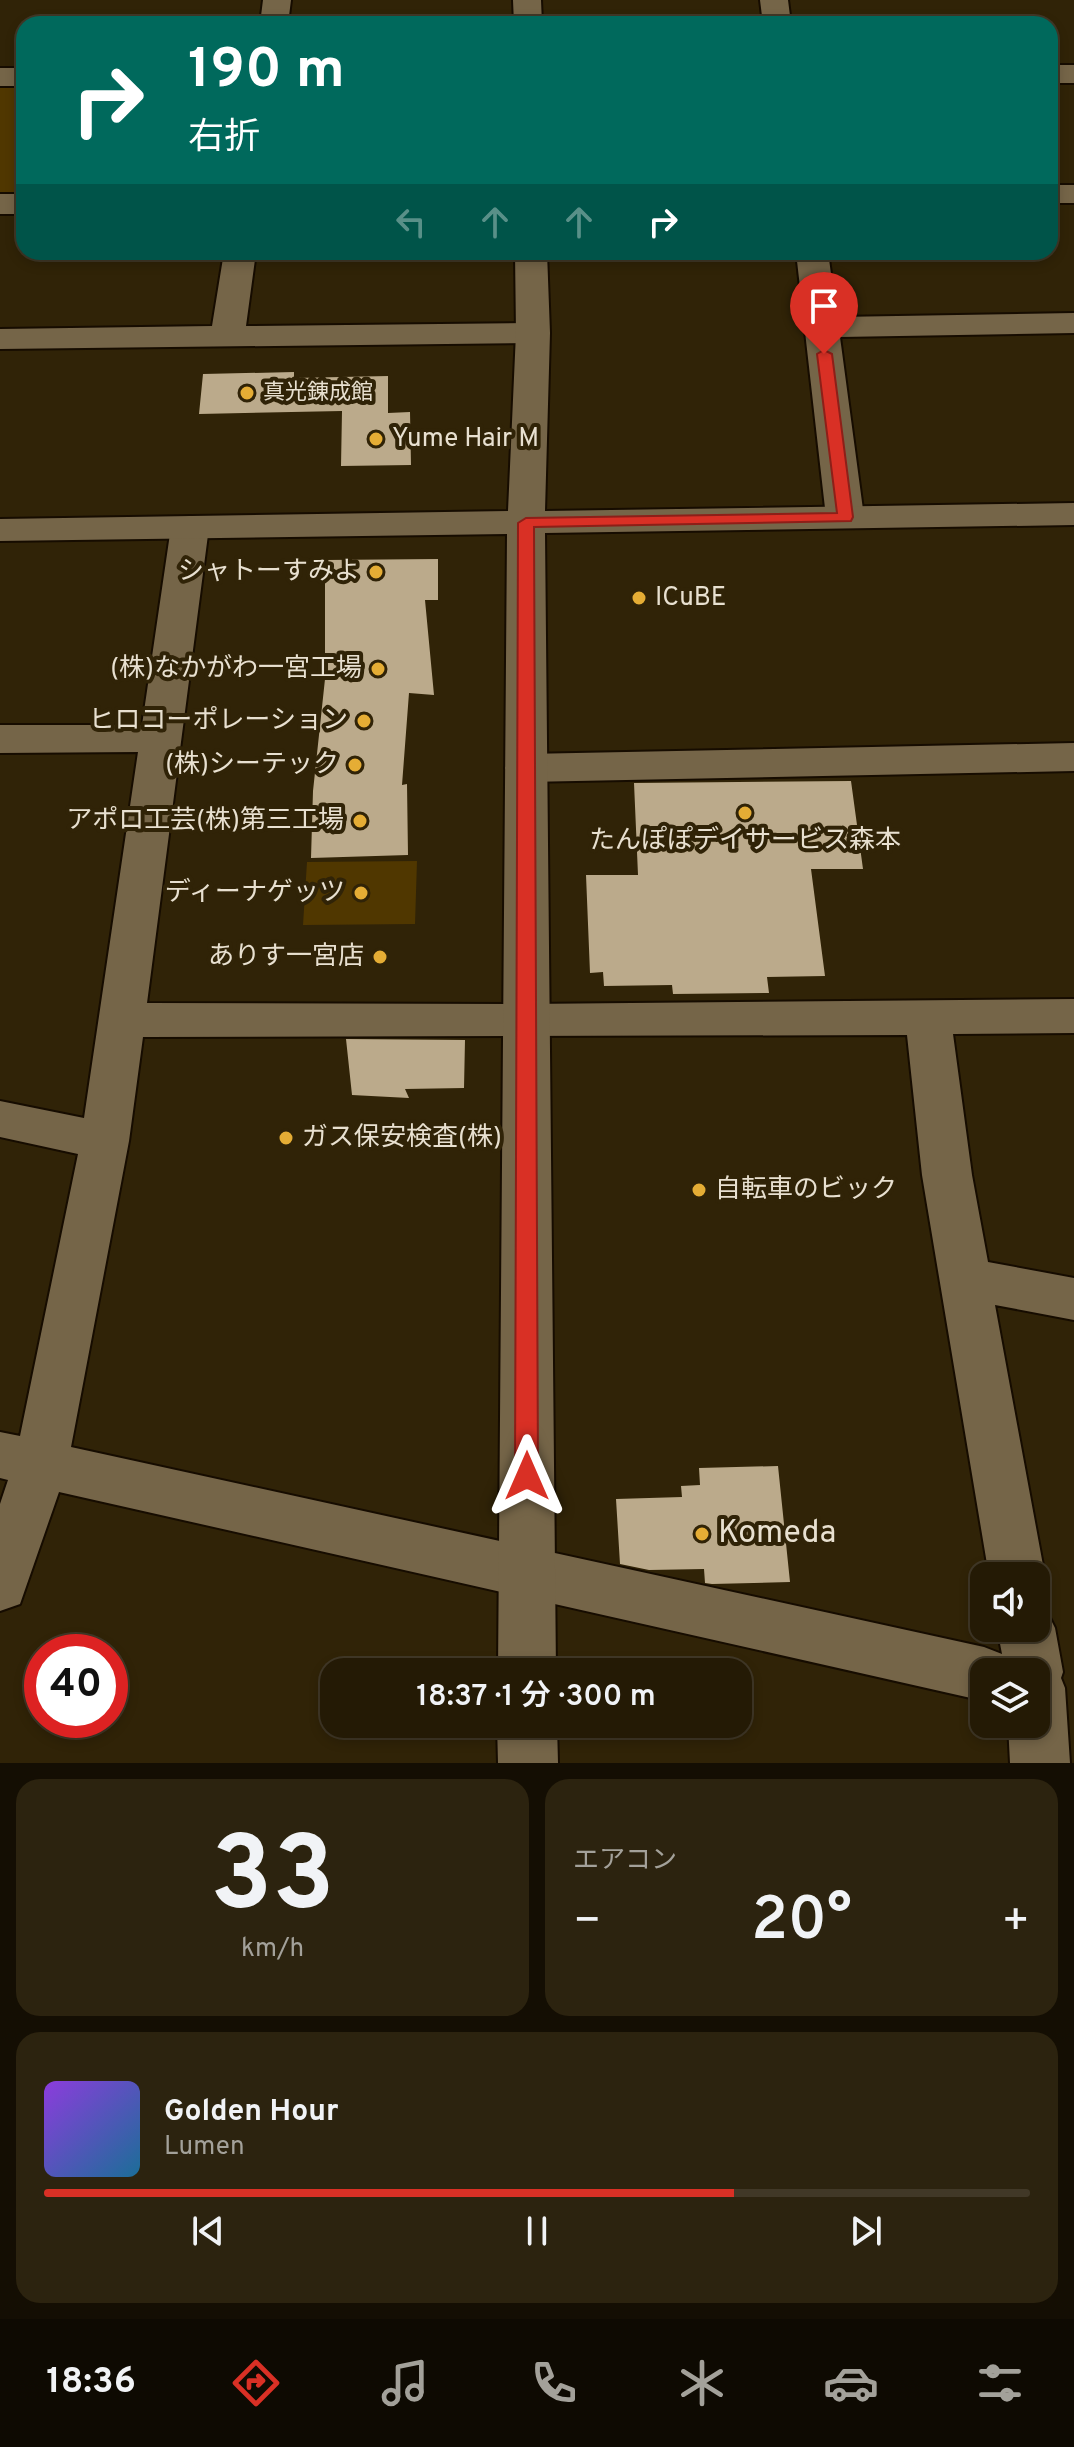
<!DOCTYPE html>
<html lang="ja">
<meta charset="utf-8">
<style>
:root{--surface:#241a05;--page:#2c230f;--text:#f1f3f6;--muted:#a3a19a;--line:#413827;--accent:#d93025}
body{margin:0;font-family:Overpass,"Noto Sans JP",sans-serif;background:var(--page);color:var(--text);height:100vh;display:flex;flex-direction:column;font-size:30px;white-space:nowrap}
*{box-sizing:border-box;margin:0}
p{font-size:26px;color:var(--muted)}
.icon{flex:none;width:44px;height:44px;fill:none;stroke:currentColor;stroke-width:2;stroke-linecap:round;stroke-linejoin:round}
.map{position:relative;height:1763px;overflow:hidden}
.sheet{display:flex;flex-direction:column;gap:16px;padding:16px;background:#140e03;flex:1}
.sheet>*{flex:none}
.hud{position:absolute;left:16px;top:16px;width:1042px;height:244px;border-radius:24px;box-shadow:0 4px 12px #0003,0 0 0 2px var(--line);background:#00695c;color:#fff;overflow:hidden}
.tools{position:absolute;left:970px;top:1562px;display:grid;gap:16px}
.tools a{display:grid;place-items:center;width:80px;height:80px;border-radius:16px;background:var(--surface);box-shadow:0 4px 12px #0003,0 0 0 2px var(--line);font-size:40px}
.speed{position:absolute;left:24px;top:1634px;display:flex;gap:16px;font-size:40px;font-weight:700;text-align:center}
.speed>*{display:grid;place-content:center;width:104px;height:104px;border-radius:50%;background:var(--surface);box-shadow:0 4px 12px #0003,0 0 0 2px var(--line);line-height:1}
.speed .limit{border:12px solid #d22;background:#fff;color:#111}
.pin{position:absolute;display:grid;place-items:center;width:68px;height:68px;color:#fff;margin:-82px -34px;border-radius:50% 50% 50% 0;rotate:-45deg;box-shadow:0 0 8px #0007}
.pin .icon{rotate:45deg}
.me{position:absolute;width:88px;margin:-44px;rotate:0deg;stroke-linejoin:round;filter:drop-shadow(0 0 6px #0008)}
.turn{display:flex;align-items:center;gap:28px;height:168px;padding:0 40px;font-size:36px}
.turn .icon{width:104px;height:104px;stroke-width:2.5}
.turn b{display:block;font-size:56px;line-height:68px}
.lanes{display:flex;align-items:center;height:76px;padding:0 40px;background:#0003;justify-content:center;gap:40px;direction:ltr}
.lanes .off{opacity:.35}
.big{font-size:60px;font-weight:600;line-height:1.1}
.sheet .tile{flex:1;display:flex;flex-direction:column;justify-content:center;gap:12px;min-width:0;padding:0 28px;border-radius:24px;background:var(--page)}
.sheet .dial{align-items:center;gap:0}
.dial b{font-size:104px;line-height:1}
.song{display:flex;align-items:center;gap:24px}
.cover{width:96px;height:96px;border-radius:12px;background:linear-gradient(135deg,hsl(270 70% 55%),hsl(200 70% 35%))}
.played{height:8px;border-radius:4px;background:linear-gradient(90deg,var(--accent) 70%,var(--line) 70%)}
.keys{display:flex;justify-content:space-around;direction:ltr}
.heat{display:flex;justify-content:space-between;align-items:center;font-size:44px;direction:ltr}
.sheet .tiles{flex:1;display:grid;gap:16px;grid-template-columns:1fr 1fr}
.tile:last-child{grid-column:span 2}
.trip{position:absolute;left:320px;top:1658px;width:432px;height:80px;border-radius:24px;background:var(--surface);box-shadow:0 4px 12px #0003,0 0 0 2px var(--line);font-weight:600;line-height:80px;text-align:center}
.tabs{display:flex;height:128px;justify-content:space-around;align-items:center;background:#0e0a02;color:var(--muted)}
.tabs .icon{width:56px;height:56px}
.tabs .selected{color:var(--accent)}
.tabs b{font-size:36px;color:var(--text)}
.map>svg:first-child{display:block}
.green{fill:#503700}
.building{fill:#bbaa8b}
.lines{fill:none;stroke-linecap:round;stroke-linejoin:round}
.street-casing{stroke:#160c00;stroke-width:4}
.secondary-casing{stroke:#160c00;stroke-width:4}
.street{fill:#756548;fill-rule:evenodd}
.secondary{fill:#756548;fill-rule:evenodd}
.route{fill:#d93025;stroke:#8d1f18;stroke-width:2}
.poi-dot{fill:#e5ad35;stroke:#302307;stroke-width:3}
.labels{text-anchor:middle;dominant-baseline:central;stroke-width:8;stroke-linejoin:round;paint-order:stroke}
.far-poi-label{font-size:22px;fill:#e8e0d0;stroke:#302307;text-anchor:start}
.poi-label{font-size:26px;fill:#e8e0d0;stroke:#302307;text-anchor:end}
.near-poi-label{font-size:32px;fill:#e8e0d0;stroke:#302307;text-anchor:start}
</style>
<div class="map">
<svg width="1074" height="1763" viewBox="0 0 1074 1763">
<rect width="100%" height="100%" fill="#302307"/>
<path class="green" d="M0 84H24V195H0Z
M417 861 415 924 303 925 307 862Z"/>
<path class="building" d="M294 372V378L388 376V413L410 412 411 465 341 466 342 411 199 414 203 374Z
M438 559V600H425L434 695 409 693 402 785 407 784 408 855 311 858 313 791 325 679V560Z
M851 781 863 869H811L825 976 767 977 769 993 673 994 672 985 604 986 603 972 590 973 586 875H638L634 783Z
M346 1039 465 1040 464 1088 405 1089 409 1098 352 1095Z
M778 1466 790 1582 712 1584 705 1583 704 1569 649 1570 620 1564 616 1499 682 1497 681 1486 700 1485 699 1468Z"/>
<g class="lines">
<defs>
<path id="street" d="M263 0H291L288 24H260Z
M760 0H788L791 24H763Z
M1050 65H1074V83H1050Z
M0 68H24V86H0Z
M1050 185H1074V203H1050Z
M0 194H24V214H0Z
M224 252H256L246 326 533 323 545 326 550 333 545 340 533 343 0 349V329L212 326Z
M796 252H828L837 317 1074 313V333L840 337 864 517 858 525 845 528 832 525 826 517Z
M190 516 203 519 209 527 147 1003 526 1004 1074 999V1033L953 1034 972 1175 988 1262 1074 1278V1320L995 1305 1045 1576 1036 1594V1576H989L922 1175 907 1035 143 1037 129 1141 71 1447 984 1647 1002 1654 997 1628H1036V1606L1046 1610 1055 1628 1063 1672 1061 1678 1065 1688 1070 1763H1010L1008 1724H1036V1672H984V1701L59 1492 20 1604 0 1611V1504L8 1480 0 1478V1432L20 1436 78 1154 0 1137V1101L84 1118 138 752 0 753V725H142L171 527 177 519Z
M1074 743V771L526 782 511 778 505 768 511 758 526 754Z"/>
<path id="secondary" d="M513 0H541L542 24H514Z
M515 252H547L550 333 545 511 1074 503V525L545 533 556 1672H498L507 534 0 541V519L508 511 516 333Z
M497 1724H557L558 1763H498Z"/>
</defs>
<use href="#street" class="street-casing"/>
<use href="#secondary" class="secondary-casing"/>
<use href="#street" class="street"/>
<use href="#secondary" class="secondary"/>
</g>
<path class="route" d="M824 350 832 354 853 517 851 521 534 527 538 1476 535 1483 527 1486 519 1483 515 1476 518 523 526 518 837 513 817 354Z"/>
<g class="poi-dot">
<circle cx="247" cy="393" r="8"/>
<circle cx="376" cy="439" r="8"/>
<circle cx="376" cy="572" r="8"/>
<circle cx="639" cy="598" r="8"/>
<circle cx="378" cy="669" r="8"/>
<circle cx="364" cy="721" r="8"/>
<circle cx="355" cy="765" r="8"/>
<circle cx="745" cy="813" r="8"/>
<circle cx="360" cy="821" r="8"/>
<circle cx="361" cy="893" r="8"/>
<circle cx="380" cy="957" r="8"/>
<circle cx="286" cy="1138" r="8"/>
<circle cx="699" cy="1190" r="8"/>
<circle cx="702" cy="1534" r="8"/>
</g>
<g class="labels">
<g class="far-poi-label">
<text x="263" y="393">真光錬成館</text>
</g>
<g class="poi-label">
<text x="392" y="439" text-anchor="start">Yume Hair M</text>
<text x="360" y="572">シャトーすみよ</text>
<text x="655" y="598" text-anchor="start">ICuBE</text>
<text x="362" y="669">(株)なかがわ一宮工場</text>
<text x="348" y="721">ヒロコーポレーション</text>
<text x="339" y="765">(株)シーテック</text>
<text x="344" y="821">アポロ工芸(株)第三工場</text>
<text x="745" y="841" text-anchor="middle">たんぽぽデイサービス森本</text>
<text x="345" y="893">ディーナゲッツ</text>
<text x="364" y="957">ありす一宮店</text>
<text x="302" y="1138" text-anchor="start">ガス保安検査(株)</text>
<text x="715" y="1190" text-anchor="start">自転車のビック</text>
</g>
<g class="near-poi-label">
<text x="718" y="1534">Komeda</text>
</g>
</g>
</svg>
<div class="tools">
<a><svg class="icon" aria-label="sound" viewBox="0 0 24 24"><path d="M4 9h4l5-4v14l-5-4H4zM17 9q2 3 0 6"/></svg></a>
<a><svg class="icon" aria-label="layers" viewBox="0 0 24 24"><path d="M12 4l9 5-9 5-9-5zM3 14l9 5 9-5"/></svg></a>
</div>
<div class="speed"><div class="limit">40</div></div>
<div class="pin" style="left:824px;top:354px;background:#d93025"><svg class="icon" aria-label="arrive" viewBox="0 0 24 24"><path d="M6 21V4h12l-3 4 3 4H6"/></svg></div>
<svg class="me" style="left:527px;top:1476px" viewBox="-20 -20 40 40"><path d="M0-17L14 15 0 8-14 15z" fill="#d93025" stroke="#fff" stroke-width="4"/></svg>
<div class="trip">18:37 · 1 分 · 300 m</div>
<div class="hud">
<div class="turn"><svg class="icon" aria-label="right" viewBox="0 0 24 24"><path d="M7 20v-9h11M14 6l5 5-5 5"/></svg><div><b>190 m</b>右折</div></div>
<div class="lanes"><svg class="icon off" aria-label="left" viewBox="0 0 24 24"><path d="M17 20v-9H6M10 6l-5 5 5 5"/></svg><svg class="icon off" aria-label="ahead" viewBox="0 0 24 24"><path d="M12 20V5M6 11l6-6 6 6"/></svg><svg class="icon off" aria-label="ahead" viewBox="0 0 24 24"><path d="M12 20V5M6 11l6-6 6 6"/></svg><svg class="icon" aria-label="right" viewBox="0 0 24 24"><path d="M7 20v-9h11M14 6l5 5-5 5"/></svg></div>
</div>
</div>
<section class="sheet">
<div class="tiles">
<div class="tile dial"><b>33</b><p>km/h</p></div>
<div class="tile"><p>エアコン</p>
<div class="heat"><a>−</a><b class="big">20°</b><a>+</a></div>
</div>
<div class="tile">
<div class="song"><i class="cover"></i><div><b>Golden Hour</b><p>Lumen</p></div></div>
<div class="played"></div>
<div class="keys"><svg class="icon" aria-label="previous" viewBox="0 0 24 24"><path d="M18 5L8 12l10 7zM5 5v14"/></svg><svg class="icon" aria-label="pause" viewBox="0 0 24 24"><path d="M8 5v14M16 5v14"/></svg><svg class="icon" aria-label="next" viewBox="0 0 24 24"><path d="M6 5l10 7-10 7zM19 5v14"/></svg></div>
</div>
</div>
</section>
<nav class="tabs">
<b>18:36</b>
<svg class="icon selected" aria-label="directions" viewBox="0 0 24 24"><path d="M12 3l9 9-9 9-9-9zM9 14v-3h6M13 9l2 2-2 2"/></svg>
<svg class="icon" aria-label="music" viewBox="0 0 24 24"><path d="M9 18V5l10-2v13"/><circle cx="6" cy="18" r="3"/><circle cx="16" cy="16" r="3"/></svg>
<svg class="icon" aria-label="phone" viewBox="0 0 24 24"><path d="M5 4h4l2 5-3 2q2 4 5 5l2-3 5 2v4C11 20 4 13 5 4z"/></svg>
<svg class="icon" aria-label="climate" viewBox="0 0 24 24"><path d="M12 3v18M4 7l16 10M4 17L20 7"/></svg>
<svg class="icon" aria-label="car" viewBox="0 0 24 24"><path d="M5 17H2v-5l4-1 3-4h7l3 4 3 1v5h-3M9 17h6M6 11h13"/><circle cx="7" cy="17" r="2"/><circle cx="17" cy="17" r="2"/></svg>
<svg class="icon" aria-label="filters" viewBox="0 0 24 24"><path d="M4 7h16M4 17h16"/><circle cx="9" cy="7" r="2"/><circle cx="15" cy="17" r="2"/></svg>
</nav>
